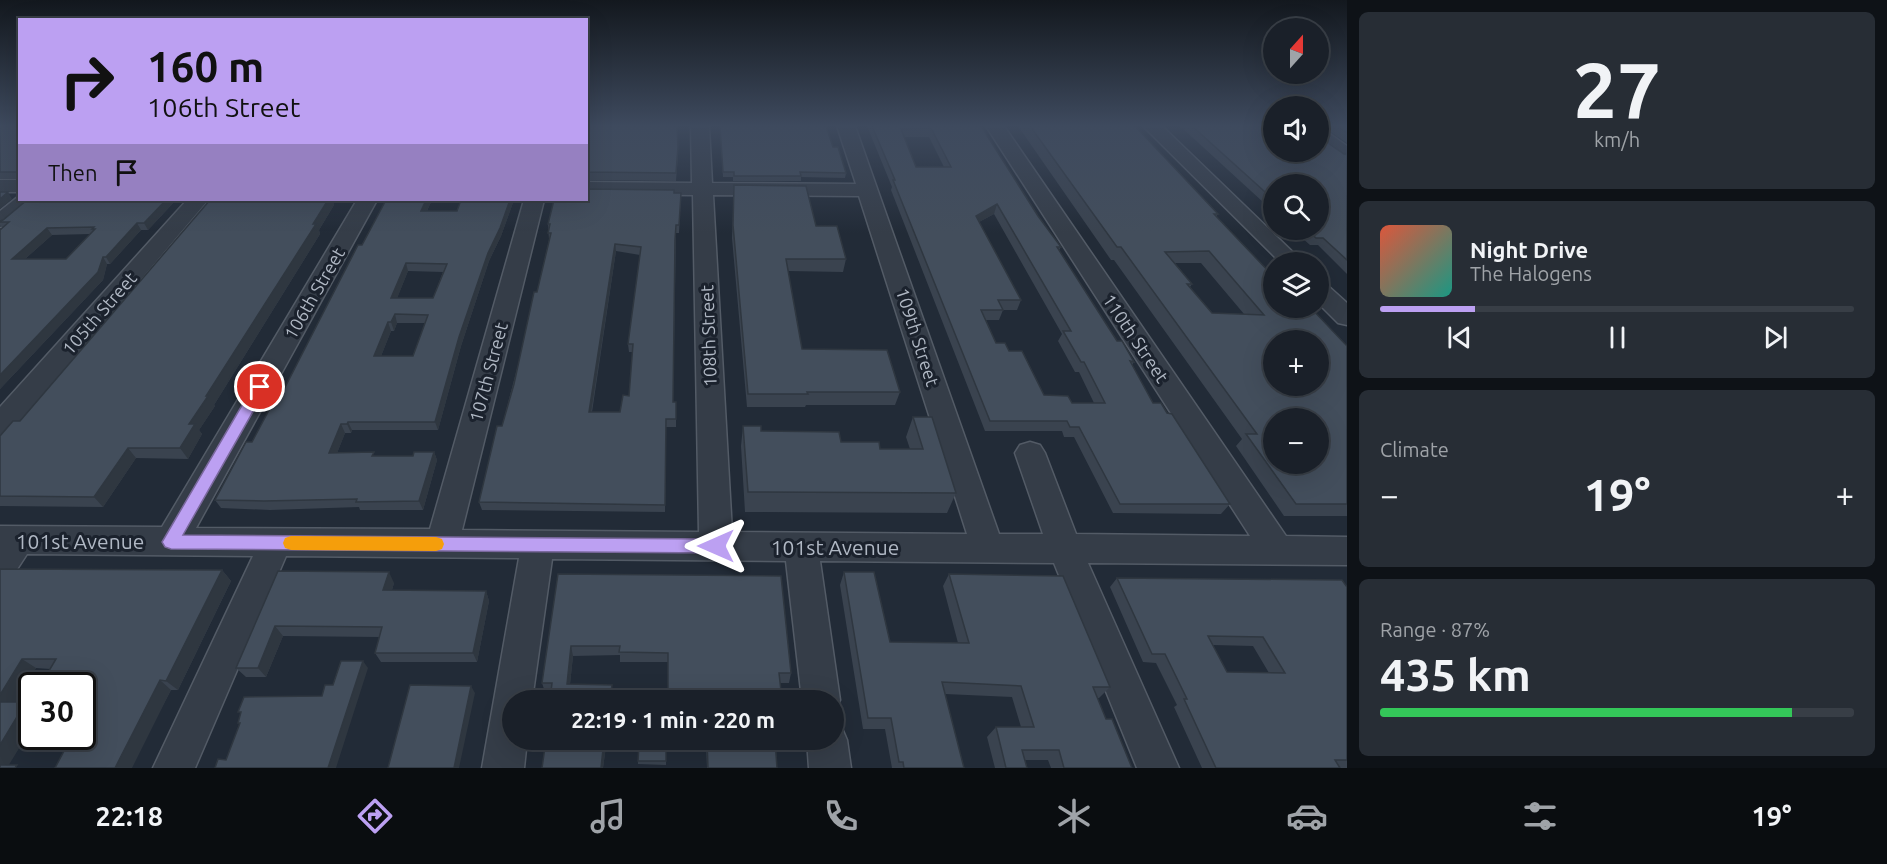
<!DOCTYPE html>
<meta charset="utf-8">
<style>
:root{--surface:#1a2029;--page:#272d35;--text:#f1f3f6;--muted:#9fa3a8;--line:#383e46;--accent:#bca0f2}
body{margin:0;font-family:Ubuntu,sans-serif;background:var(--page);color:var(--text);height:100vh;display:flex;flex-direction:column;font-size:22px;white-space:nowrap}
*{box-sizing:border-box;margin:0}
p{font-size:20px;color:var(--muted)}
.icon{flex:none;width:33px;height:33px;fill:none;stroke:currentColor;stroke-width:2;stroke-linecap:round;stroke-linejoin:round}
.map{position:relative;flex:1;overflow:hidden}
.sheet{display:flex;flex-direction:column;gap:12px;padding:12px;background:#0e1217;width:540px}
.sheet>*{flex:none}
.top-card{position:absolute;left:18px;top:18px;width:570px;height:183px;border-radius:0px;box-shadow:0 6px 24px #0002,0 0 0 2px var(--line);background:#bca0f2;color:#111;overflow:hidden}
.needle{width:39px;rotate:21deg}
.controls{position:absolute;left:1263px;top:18px;display:grid;gap:12px}
.controls a{display:grid;place-items:center;width:66px;height:66px;border-radius:50%;background:var(--surface);box-shadow:0 6px 24px #0002,0 0 0 2px var(--line);font-size:30px}
.speed{position:absolute;left:18px;top:672px;display:flex;gap:12px;font-size:30px;font-weight:700;text-align:center}
.speed>*{display:grid;place-content:center;width:78px;height:78px;border-radius:50%;background:var(--surface);box-shadow:0 6px 24px #0002,0 0 0 2px var(--line);line-height:1}
.speed .limit{border:3px solid #111;border-radius:9px;background:#fff;color:#111}
.pin{position:absolute;display:grid;place-items:center;width:51px;height:51px;color:#fff;margin:-26px;border:3px solid #fff;border-radius:50%;box-shadow:0 2px 6px #0007}
.me{position:absolute;width:66px;margin:-33px;rotate:270deg;stroke-linejoin:round;filter:drop-shadow(0 0 4px #0008)}
.turn{display:flex;align-items:center;gap:21px;height:126px;padding:0 30px;font-size:27px}
.turn .icon{width:78px;height:78px;stroke-width:2.5}
.turn b{display:block;font-size:42px;line-height:51px}
.then{display:flex;align-items:center;height:57px;padding:0 30px;background:#0003;gap:12px;font-size:22px}
.big{font-size:45px;font-weight:600;line-height:1.1}
.sheet .card{flex:1;display:flex;flex-direction:column;justify-content:center;gap:9px;min-width:0;padding:0 21px;border-radius:9px;background:var(--page)}
.sheet .dial{align-items:center;gap:0}
.dial b{font-size:78px;line-height:1}
.song{display:flex;align-items:center;gap:18px}
.cover{width:72px;height:72px;border-radius:9px;background:linear-gradient(135deg,hsl(10 70% 55%),hsl(170 70% 35%))}
.played{height:6px;border-radius:3px;background:linear-gradient(90deg,var(--accent) 20%,var(--line) 20%)}
.keys{display:flex;justify-content:space-around;direction:ltr}
.heat{display:flex;justify-content:space-between;align-items:center;font-size:33px;direction:ltr}
.charge{height:9px;border-radius:4px;background:linear-gradient(90deg,#34c759 87%,var(--line) 0)}
.trip{position:absolute;left:502px;top:690px;width:342px;height:60px;border-radius:30px;background:var(--surface);box-shadow:0 6px 24px #0002,0 0 0 2px var(--line);font-weight:600;line-height:60px;text-align:center}
.dock{display:flex;height:96px;justify-content:space-around;align-items:center;background:#0a0d10;color:var(--muted)}
.dock .icon{width:42px;height:42px}
.dock .active{color:var(--accent)}
.dock b{font-size:27px;color:var(--text)}
main{display:flex;flex:1;min-height:0}
.map>svg:first-child{display:block}
.lines{fill:none;stroke-linecap:round;stroke-linejoin:round}
.minor-casing{stroke:#535b66;stroke-width:3}
.minor{fill:#353d48;fill-rule:evenodd}
.wall{fill:#3a434f;fill-rule:evenodd}
.shaded-wall{fill:#2f3740}
.building{fill:#434e5c;stroke:#2f3740;stroke-width:1.5;fill-rule:evenodd}
.route{fill:#bca0f2;stroke:#7a689d;stroke-width:1.5}
.slow{fill:#f59e0b}
.labels{text-anchor:middle;dominant-baseline:central;stroke-width:6;stroke-linejoin:round;paint-order:stroke}
.street-label{font-size:18px;fill:#b0b8c4;stroke:#1b222d}
.near-street-label{font-size:21px;fill:#b0b8c4;stroke:#1b222d}
</style>
<main>
<div class="map">
<svg width="1347" height="768" viewBox="0 0 1347 768">
<rect width="100%" height="100%" fill="#222b37"/>
<g class="lines">
<defs>
<path id="minor" d="M691 126H709L712 183 856 184 837 126H855L999 534H1043L1015 453 1020 445 1030 442 1040 445 1045 453 1076 534 1250 536 986 126H1004L1286 536 1347 537V565L1088 563 1179 768H1137L1054 563 820 561 840 700 834 714V700H802L786 561 552 559 532 700H513V740H527L524 768H482L519 558 286 556 195 768H153L253 556 27 554 12 577 0 581V526L162 527 357 200H377L196 528 430 529 524 200H544L462 530 699 532 693 195 586 194V182L692 183ZM713 195 859 196 967 534 732 532Z
M1143 126H1162L1303 262H1280Z
M1318 129 1324 130 1347 146V161L1340 159 1318 143Z
M0 180H20V192H0Z
M19 196 20 200H36L7 225 0 227V211Z
M187 200H208L10 434 0 437V407Z
M1318 282 1326 284 1347 303V325L1338 323 1318 303Z
M834 723 841 726 847 740 851 768H809L807 740H834Z"/>
</defs>
<use href="#minor" class="minor-casing"/>
<use href="#minor" class="minor"/>
</g>
<path class="wall" d="M0 126H20V178H0Z
M586 126 678 154 676 181 586 180Z
M720 126H826L833 147 846 173 845 178 801 177V181H733V177H723Z
M867 126H981L1038 216 1061 247 1059 250 1117 341 1134 362 1132 365 1153 403 1230 504 1221 514 1113 513 1074 437H1064L1062 431H985L891 190 892 187ZM904 137H929L944 167H916ZM994 214 1062 334 1058 341 1075 372H1079L1094 403H1072L1044 395 1009 351 996 343 986 320H999L1003 310H1017L1021 300 979 222Z
M1018 126H1135L1218 214 1216 217 1274 308 1347 346V516H1284L1236 446 1242 439 1114 260H1111ZM1175 263H1201L1244 314 1212 313 1190 287 1192 284Z
M1180 126H1347V143L1325 128H1321V138L1344 154H1347V274L1318 245H1310L1293 230H1318L1274 184V212Z
M734 185 816 226 846 259 843 272 788 271 802 349 900 392 895 405H806L805 407H747L732 238Z
M674 193H681L679 233H676L673 402H676V427H666L665 512 482 510 479 502 502 426 537 292 549 240 548 224ZM616 251 640 255 628 344 629 352H633L629 396 620 412H592Z
M27 200H176L148 230H141L110 264H107L103 280 0 389 3 228 0 225V221L3 220ZM90 234 66 259H25L52 235Z
M210 200H335L333 202 334 205 319 230 320 234 214 405 215 406 199 430 202 434 188 459 136 458 103 507 0 506V436L20 421Z
M386 200H432L427 211H457L461 200H514L501 236 489 261 461 346 438 430H352L351 433H345L337 453 376 456H413L434 452 437 460 423 510H360L359 507 270 510 221 508 215 500 280 397ZM408 271 443 272 433 298H397ZM397 323H425L413 356H381L391 331H394Z
M913 417 956 493 947 513 745 512 741 446 743 426 761 431 841 442 880 449H910L906 437Z
M0 569 222 570 231 581 178 690H171L156 718 82 712V686L50 669 36 668 16 702H26L32 706V727L8 765 0 768Z
M278 571 394 583 392 590 486 591 489 601 477 662H381L375 653 379 637 283 636 266 677H246L236 668Z
M844 572 890 642 958 643 943 586 949 574 1110 687 1099 698H1097L1106 719 1132 768H1051L1048 760H1025L1027 768H995L987 737 996 727H1021L1012 697 945 694 964 768H892L885 729H863L840 585Z
M558 574 791 673 789 683H780L668 662H620V655L573 656 570 684 613 694 545 692 542 683Z
M1117 578 1347 587V768H1202L1174 707 1177 705 1156 663 1143 662 1110 587ZM1213 645 1253 646 1269 673 1227 672Z
M546 740H610L609 746H606L603 768H542Z
M668 740H786L783 748H776L777 768H707L706 745 668 746Z
M666 744V765L638 764V761Z"/>
<path class="shaded-wall" d="M8 192 12 199 0 209V199Z
M166 200H176L148 230 144 223Z
M328 200H335L333 202 334 205 319 230 320 234 214 405 215 406 199 430 202 434 188 459 180 448 189 424Z
M426 200H432L423 219 421 211Z
M510 200H514L501 236 489 261 461 346 438 430 435 422 459 337 488 253Z
M997 204 994 214 973 225 976 216Z
M137 223 141 230 110 264 106 257Z
M47 228 52 235 17 266 12 259Z
M615 244 616 251 590 420 589 412Z
M103 257 107 264 103 280 0 389V375Z
M406 263 408 271 394 306 391 298Z
M395 314 397 323 394 331 391 322Z
M388 322 391 331 378 364 374 356Z
M348 422 352 430 351 433 347 424Z
M341 424 345 433 334 461 329 453Z
M128 448 136 458 103 507 94 497Z
M434 452 437 460 423 510 419 501Z
M222 570 231 581 178 690 166 681Z
M389 572 394 583 389 600 383 590Z
M486 591 489 601 477 662 473 653Z
M275 626 283 636 266 677 258 668Z
M571 646 573 656 569 693 567 684Z
M22 659 36 668 11 711 0 705V695Z
M363 661 368 668 336 768H328Z
M160 680 171 690 132 768H115Z
M612 685 613 694 612 700H610Z
M471 686 475 693 459 768H454Z
M26 702 32 706V727L7 768H0V745Z
M604 740 606 746 603 768H601Z"/>
<path class="building" d="M0 126H20V171L17 172H0Z
M586 126H677L678 147 676 173 586 172Z
M720 126H826L833 147H838L846 173 800 172 801 176H734V172H723Z
M872 126H981L1038 216 1061 247H1057L1117 341H1122L1134 362 1130 361 1153 403H1161L1167 413 1172 414 1230 504H1120L1079 427H1070L1067 421H990L893 180H895ZM931 128 951 167H916L901 129ZM997 204 1071 331H1063L1081 362H1084L1105 403H1072L1068 396 1044 395 1022 351H1009L1005 343H996L981 310H1003L998 300H1021L976 216Z
M1030 126H1135L1218 214H1214L1274 277V308H1311L1347 346V504H1296L1246 434H1257L1121 247H1117ZM1209 251 1264 315 1212 313 1187 284H1192L1165 252ZM1274 340H1318V386H1274ZM1274 418H1318V464H1274Z
M1192 126H1274V152H1318V126H1321V138L1344 154H1347V260L1323 238H1316L1307 230H1318V184H1274V200Z
M1337 126H1347V133Z
M734 185 806 186 816 226H837L846 259H786L802 349 887 350 900 392H807L808 394H748L733 225Z
M586 189 674 190V193H681L679 225H676L675 240 673 402H676V419H666L665 505 479 502 497 426H502L514 384 534 292H537L551 233H548L550 224H548L554 200H586ZM615 244 641 247 628 344H633L629 396 623 395 620 412H589Z
M0 192H8L0 199Z
M27 200H166L144 223H137L106 257H103L98 272 0 375V230L9 222H0V221L3 220ZM94 227 92 229H95L66 259H12L47 228Z
M210 200H328L313 224H316L206 396H208L189 424H195L180 448H128L94 497 0 496V436L13 421H20Z
M386 200H426L421 211H457L461 200H510L500 228 488 253 459 337 435 422H348L347 424H341L329 453 374 452 372 456H413L414 452H434L419 501 356 502 357 499 264 501 215 500 246 442H252L276 397H280L358 245H362ZM406 263 447 264 433 298H391ZM395 314 428 315 413 356H374L388 322H391Z
M913 417H932L956 493 748 492 743 426H761V431L839 432 841 442H879L880 449H923Z
M0 569 222 570 166 681 160 680 115 768H55L72 736H82V718L91 702H82V686H40L56 659H22L0 695Z
M278 571 389 572 383 590 486 591 473 653H375L382 627 275 626 258 668H236Z
M844 572H874L890 642 969 643 949 574 1063 576 1110 687H1093L1106 719H1112L1132 768H1064L1059 750H1022L1027 768H1006L996 727H1034L1021 686 942 682 964 768H904L903 762H899L891 718H868Z
M558 574 781 576 791 673H779L782 700H668V653L619 652 620 646H571L567 684 612 685 610 700H550L552 683H542Z
M1117 578 1342 580 1347 587V760H1335L1340 768H1216L1184 699H1187L1165 654H1152ZM1208 636 1263 637 1285 673 1227 672Z
M341 661H363L328 768H215L218 759 226 760 240 723H238L241 712H238L244 697 322 696 325 685H333Z
M410 685 471 686 454 768H388Z
M0 702H26L0 745Z
M546 740H604L601 768H542Z
M707 740H775L777 768H708Z
M639 744H666V761H638Z
M0 765H17L15 768H0Z"/>
<linearGradient id="sky" x2="0" y2="1"><stop stop-color="#13181e"/><stop offset="0.54" stop-color="#3e4a5e"/><stop offset="1" stop-color="#3e4a5e" stop-opacity="0"/></linearGradient>
<rect width="1347" height="233" fill="url(#sky)"/>
<path class="route" d="M260 382 267 387 183 535 716 539 722 541 724 546 722 551 716 553 171 549 165 547 162 542 165 537 255 383Z"/>
<path class="slow" d="M291 536 436 537 442 539 444 544 442 549 436 551 291 550 285 548 283 543 285 538Z"/>
<g class="labels">
<g class="street-label">
<text transform="translate(314 293) rotate(-60)">106th Street</text>
<text transform="translate(99 313) rotate(-49)">105th Street</text>
<text transform="translate(708 336) rotate(-92)">108th Street</text>
<text transform="translate(918 337) rotate(72)">109th Street</text>
<text transform="translate(1136 338) rotate(56)">110th Street</text>
<text transform="translate(488 372) rotate(-75)">107th Street</text>
</g>
<g class="near-street-label">
<text x="80" y="541">101st Avenue</text>
<text x="835" y="547">101st Avenue</text>
</g>
</g>
</svg>
<div class="controls">
<a><svg class="needle" viewBox="-14 -14 28 28"><path d="M0-13l5 13h-10z" fill="#e53935"/><path d="M0 13l5-13h-10z" fill="#9fa3a8"/></svg></a>
<a><svg class="icon" aria-label="sound" viewBox="0 0 24 24"><path d="M4 9h4l5-4v14l-5-4H4zM17 9q2 3 0 6"/></svg></a>
<a><svg class="icon" aria-label="search" viewBox="0 0 24 24"><circle cx="10" cy="10" r="6"/><path d="M15 15l6 6"/></svg></a>
<a><svg class="icon" aria-label="layers" viewBox="0 0 24 24"><path d="M12 4l9 5-9 5-9-5zM3 14l9 5 9-5"/></svg></a>
<a>+</a>
<a>−</a>
</div>
<div class="speed"><div class="limit">30</div></div>
<div class="pin" style="left:260px;top:387px;background:#d93025"><svg class="icon" aria-label="arrive" viewBox="0 0 24 24"><path d="M6 21V4h12l-3 4 3 4H6"/></svg></div>
<svg class="me" style="left:716px;top:546px" viewBox="-20 -20 40 40"><path d="M0-17L14 15 0 8-14 15z" fill="#bca0f2" stroke="#fff" stroke-width="4"/></svg>
<div class="trip">22:19 · 1 min · 220 m</div>
<div class="top-card">
<div class="turn"><svg class="icon" aria-label="right" viewBox="0 0 24 24"><path d="M7 20v-9h11M14 6l5 5-5 5"/></svg><div><b>160 m</b>106th Street</div></div>
<div class="then">Then<svg class="icon" aria-label="arrive" viewBox="0 0 24 24"><path d="M6 21V4h12l-3 4 3 4H6"/></svg></div>
</div>
</div>
<section class="sheet">
<div class="card dial"><b>27</b><p>km/h</p></div>
<div class="card">
<div class="song"><i class="cover"></i><div><b>Night Drive</b><p>The Halogens</p></div></div>
<div class="played"></div>
<div class="keys"><svg class="icon" aria-label="previous" viewBox="0 0 24 24"><path d="M18 5L8 12l10 7zM5 5v14"/></svg><svg class="icon" aria-label="pause" viewBox="0 0 24 24"><path d="M8 5v14M16 5v14"/></svg><svg class="icon" aria-label="next" viewBox="0 0 24 24"><path d="M6 5l10 7-10 7zM19 5v14"/></svg></div>
</div>
<div class="card"><p>Climate</p>
<div class="heat"><a>−</a><b class="big">19°</b><a>+</a></div>
</div>
<div class="card"><p>Range · 87%</p><b class="big">435 km</b><div class="charge"></div></div>
</section>
</main>
<nav class="dock">
<b>22:18</b>
<svg class="icon active" aria-label="directions" viewBox="0 0 24 24"><path d="M12 3l9 9-9 9-9-9zM9 14v-3h6M13 9l2 2-2 2"/></svg>
<svg class="icon" aria-label="music" viewBox="0 0 24 24"><path d="M9 18V5l10-2v13"/><circle cx="6" cy="18" r="3"/><circle cx="16" cy="16" r="3"/></svg>
<svg class="icon" aria-label="phone" viewBox="0 0 24 24"><path d="M5 4h4l2 5-3 2q2 4 5 5l2-3 5 2v4C11 20 4 13 5 4z"/></svg>
<svg class="icon" aria-label="climate" viewBox="0 0 24 24"><path d="M12 3v18M4 7l16 10M4 17L20 7"/></svg>
<svg class="icon" aria-label="car" viewBox="0 0 24 24"><path d="M5 17H2v-5l4-1 3-4h7l3 4 3 1v5h-3M9 17h6M6 11h13"/><circle cx="7" cy="17" r="2"/><circle cx="17" cy="17" r="2"/></svg>
<svg class="icon" aria-label="filters" viewBox="0 0 24 24"><path d="M4 7h16M4 17h16"/><circle cx="9" cy="7" r="2"/><circle cx="15" cy="17" r="2"/></svg>
<b>19°</b>
</nav>
